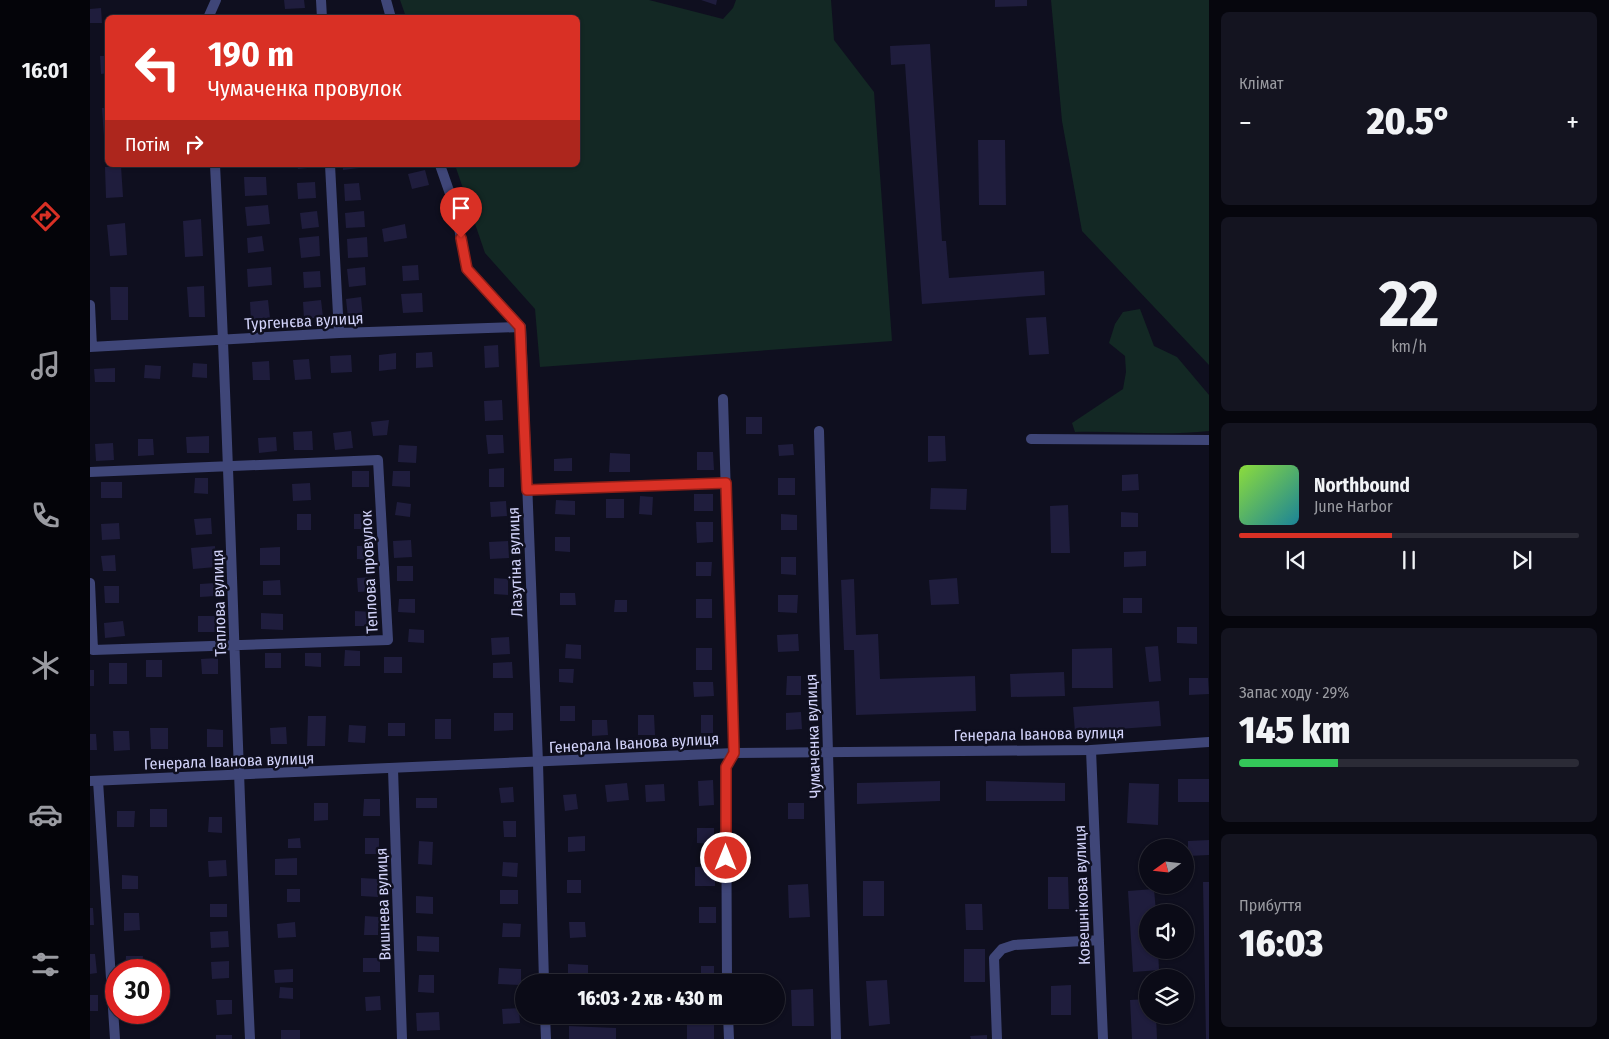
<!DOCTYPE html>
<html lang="uk">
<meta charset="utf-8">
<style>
:root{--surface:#0b0b17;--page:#141420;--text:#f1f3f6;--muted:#9a9ba1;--line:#2b2b36;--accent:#d93025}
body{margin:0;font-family:"Fira Sans Condensed",sans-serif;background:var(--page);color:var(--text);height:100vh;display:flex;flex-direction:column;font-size:19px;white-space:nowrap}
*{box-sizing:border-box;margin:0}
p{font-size:16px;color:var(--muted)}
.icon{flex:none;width:28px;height:28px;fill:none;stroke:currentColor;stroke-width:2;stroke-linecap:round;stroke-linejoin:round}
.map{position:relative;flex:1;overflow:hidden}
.side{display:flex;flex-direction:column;gap:12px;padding:12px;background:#06060d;width:400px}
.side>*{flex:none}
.guide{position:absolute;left:15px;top:15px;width:475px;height:152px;border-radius:8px;box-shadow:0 1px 4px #0004,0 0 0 1px var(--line);background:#d93025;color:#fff;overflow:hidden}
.needle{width:32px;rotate:255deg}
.controls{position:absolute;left:1049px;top:839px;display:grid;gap:10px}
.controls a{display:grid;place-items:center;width:55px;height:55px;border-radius:50%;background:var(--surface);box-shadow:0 1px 4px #0004,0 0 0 1px var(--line);font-size:25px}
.speed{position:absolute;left:15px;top:959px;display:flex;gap:10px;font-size:25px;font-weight:700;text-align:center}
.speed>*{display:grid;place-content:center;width:65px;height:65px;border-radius:50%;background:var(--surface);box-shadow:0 1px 4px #0004,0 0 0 1px var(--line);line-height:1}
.speed .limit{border:8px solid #d22;background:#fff;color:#111}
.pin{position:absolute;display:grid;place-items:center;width:42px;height:42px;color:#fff;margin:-51px -21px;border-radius:50% 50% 50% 0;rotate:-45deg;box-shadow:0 0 5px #0007}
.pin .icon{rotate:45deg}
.me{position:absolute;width:55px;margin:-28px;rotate:0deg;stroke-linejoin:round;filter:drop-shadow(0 0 4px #0008)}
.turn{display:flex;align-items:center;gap:18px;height:105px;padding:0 20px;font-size:22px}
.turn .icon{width:65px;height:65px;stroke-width:2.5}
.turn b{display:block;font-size:35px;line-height:42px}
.then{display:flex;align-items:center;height:48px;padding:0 20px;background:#0003;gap:10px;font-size:19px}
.big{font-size:38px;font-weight:800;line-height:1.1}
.side .card{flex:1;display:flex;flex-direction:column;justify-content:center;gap:8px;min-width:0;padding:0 18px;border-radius:8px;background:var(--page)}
.side .dial{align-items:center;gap:0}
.dial b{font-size:65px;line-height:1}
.song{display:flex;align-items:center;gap:15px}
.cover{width:60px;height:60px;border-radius:8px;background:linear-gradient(135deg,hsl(90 70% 55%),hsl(190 70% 35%))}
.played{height:5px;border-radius:2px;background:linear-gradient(90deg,var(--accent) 45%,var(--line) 45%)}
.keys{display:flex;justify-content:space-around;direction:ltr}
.heat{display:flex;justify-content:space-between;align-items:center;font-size:28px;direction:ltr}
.charge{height:8px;border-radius:4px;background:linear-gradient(90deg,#34c759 29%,var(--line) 0)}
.trip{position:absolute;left:425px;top:974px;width:270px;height:50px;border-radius:25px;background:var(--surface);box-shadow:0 1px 4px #0004,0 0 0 1px var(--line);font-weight:800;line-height:50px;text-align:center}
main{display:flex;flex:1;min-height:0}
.menu{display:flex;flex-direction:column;width:90px;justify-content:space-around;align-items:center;background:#040409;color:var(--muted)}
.menu .icon{width:35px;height:35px}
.menu .selected{color:var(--accent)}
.menu b{font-size:22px;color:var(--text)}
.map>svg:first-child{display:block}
.green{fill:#132824}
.building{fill:#1f1d3d}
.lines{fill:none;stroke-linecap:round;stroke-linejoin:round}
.minor{stroke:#3f4678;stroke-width:10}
.tertiary{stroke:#3f4678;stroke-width:10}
.route-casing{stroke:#8d1f18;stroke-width:12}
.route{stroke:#d93025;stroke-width:9}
.labels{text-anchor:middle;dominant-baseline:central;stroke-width:5;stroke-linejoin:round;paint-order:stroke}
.street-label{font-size:16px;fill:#d2d3fa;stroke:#0f0f1f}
</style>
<main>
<nav class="menu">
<b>16:01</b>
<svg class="icon selected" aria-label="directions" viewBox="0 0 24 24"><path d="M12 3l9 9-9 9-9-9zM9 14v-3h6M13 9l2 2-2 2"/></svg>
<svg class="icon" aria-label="music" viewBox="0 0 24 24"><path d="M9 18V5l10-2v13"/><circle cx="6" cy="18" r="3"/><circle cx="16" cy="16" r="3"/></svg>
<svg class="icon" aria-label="phone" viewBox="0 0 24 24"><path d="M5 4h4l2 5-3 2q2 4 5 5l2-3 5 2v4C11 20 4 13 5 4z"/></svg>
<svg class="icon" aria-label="climate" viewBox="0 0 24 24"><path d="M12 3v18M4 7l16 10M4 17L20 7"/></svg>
<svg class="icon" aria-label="car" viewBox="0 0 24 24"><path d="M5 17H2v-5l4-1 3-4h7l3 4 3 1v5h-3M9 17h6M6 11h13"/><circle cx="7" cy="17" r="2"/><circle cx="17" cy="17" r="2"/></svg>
<svg class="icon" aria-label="filters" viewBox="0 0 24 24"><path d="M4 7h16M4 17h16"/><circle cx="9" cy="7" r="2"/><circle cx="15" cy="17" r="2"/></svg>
</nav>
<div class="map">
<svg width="1119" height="1039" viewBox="0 0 1119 1039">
<rect width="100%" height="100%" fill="#0f0f1f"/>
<path class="green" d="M310 0H559L633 19 643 8 646 0H741L744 40 784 92 802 341 450 367 445 309 395 253 365 165H488V18L316 17Z
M961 0H1119V365L992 231 972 121Z
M1050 309 1064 346 1087 357 1119 395V431C1074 436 1030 431 985 432L982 423 1033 389 1036 372 1035 356 1019 343 1025 324 1033 312Z"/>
<path class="building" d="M194 0H214L215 8 195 9Z
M611 0H627L626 5Z
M905 0H937V6L905 7Z
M11 8 12 23H0V9Z
M840 44 852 241H856L859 278 954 271 955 295 832 304 815 64 801 65 800 46Z
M10 56H18V73L11 74Z
M12 108H18V137H14Z
M888 140H915L916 205H889Z
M207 165H227V167L208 169Z
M253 165H269V168L253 170Z
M31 166 33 197 16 198 15 167Z
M335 170 339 185 322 189 318 174Z
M154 177H176L177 195 155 196Z
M225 182 226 198 208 199 207 183Z
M269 183 271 200 255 201 254 184Z
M178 205 180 224 157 226 155 207Z
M227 211 229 227 212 229 210 213Z
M274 211 275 227 256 228 255 213Z
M111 219 113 256 95 257 93 221Z
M35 223 37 255 20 256 17 225Z
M315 224 317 238 294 242 292 229Z
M172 236 174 251 158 253 157 238Z
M229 236 230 256 211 258 209 238Z
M277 237 278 257 258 258 257 239Z
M328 265 329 280 313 281 312 266Z
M181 267 182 285 158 287 157 269Z
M275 267 276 285 259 287 257 269Z
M230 271 231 287 214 288 213 272Z
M114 286 115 317H99L97 287Z
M20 287H38V320H21Z
M332 293 333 312 313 313 311 294Z
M271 297 273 317 258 318 256 299Z
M178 300 180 318 161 320 160 302Z
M231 300 233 317 214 319 213 302Z
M956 317 959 354 939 355 936 318Z
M408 345 409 367 395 368 394 346Z
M342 352 343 367 326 368V353Z
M306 353V369L289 371V355Z
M261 355 262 372 241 373 240 356Z
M219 359 221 379 205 380 203 360Z
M179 361 180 380H163L162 362Z
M103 363 117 364V378L102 377Z
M55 365 71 366 70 379 54 378Z
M25 368V382H5L4 369Z
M412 400 413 420 395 421 394 401Z
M656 417H672V434H656Z
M299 420 297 435 283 436 281 422Z
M222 431 223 450H204L203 432Z
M261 431 263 448 245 450 243 433Z
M396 435H413L414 453 398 454Z
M119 436V453H97L96 437Z
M838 436H855L856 461 838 462Z
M186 437 187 451 169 453 168 438Z
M48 439H63L64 455 48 456Z
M23 443 24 460 6 461 5 444Z
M703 444 704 455 689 456 688 445Z
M309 445 327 446 326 463 308 462Z
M607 452H623L624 470H607Z
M520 453 540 454V472H519Z
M482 458V471H464V459Z
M414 468V487H399V469Z
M262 471H279V487H262Z
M303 471H320V487L302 486Z
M1048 474 1049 490 1032 491V475Z
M105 478H118V494L104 493Z
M688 478H705V495H688Z
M11 482H32V498H11Z
M220 483 221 500 203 501 202 484Z
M841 488 877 489 876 510 840 509Z
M604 494H623V511H604Z
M550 496 563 497 562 515 549 514Z
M516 499H534V518H516Z
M466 500 485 501V515L465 514Z
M416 501 417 516 401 517 400 502Z
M307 502 321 504 320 517 305 515Z
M978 505 980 553H961L960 506Z
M1031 512 1048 513V527H1031Z
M207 514H221V530H207Z
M264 514H281V529H264Z
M691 514 707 515V530H691Z
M121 518 122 534 106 535 104 519Z
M606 522H623V542L607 543Z
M29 523 30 539 12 540 11 524Z
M465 537H480V552L465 551Z
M321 540 322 557 304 558 303 541Z
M418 541 419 558 400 559 399 542Z
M125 546 126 567 103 569 101 548Z
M267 546H283V560L267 559Z
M190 547V565H170V548Z
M1056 551V566L1034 567V552Z
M25 555 26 571H13L11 556Z
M691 557H706V575L691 574Z
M606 562H622L621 576H606Z
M307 566H323V581H307Z
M282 577 283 591 268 592 267 578Z
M404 578 418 579V595L404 594Z
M867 578 869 604 841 605 839 580Z
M764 579 766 635 788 634 790 679 885 676 886 711 766 715 764 650H754L751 580Z
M190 580 191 595H173V581Z
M125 583 126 596 110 597V584Z
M14 586H29V603H15Z
M470 593H485L486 605H470Z
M688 595H708L707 613 688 612Z
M1033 598H1052V613H1033Z
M309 599H325V613L308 612Z
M606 599H622V618H606Z
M525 600H537V612H524Z
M265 611 283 612 282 626H265Z
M171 613 193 614V630L171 629Z
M108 616H125V632H108Z
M33 621 35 636 15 638 14 623Z
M1087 627H1107V644L1087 643Z
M319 629 334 630V643L318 642Z
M708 634 709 651 688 652 687 635Z
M419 637 420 654 402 655 401 638Z
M476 644 491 645V659L475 658Z
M1068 646 1071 681 1059 682 1055 647Z
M606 648H622V670H606Z
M1022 648 1023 688H982V649Z
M255 650 270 651V666H254Z
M175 653H191V668H175Z
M215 653H231V667L215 666Z
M294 657H312V673H294Z
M128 658V674H112L111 659Z
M56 660H72V677H56Z
M422 662 423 678H403V663Z
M19 663H37V684H19Z
M469 669H484L483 683 469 682Z
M0 670H4V686H0Z
M974 672 975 696 921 697 920 674Z
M697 676H711V695H696Z
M1099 678H1118L1119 694 1099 695Z
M603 682H623L624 696 604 697Z
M1069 701 1071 726 985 732 983 707Z
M470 706H485V721H470Z
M711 712 712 729 696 730V713Z
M404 713H423V730L404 731Z
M548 715H564L565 735H548Z
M611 715H623V733H611Z
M218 716H236L235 746H217Z
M345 719H361V739H345Z
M502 720H517L518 735 502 736Z
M298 723H315V736H298Z
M259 725 276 726 275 743 258 742Z
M196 727 197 744H181L180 728Z
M60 728H78V749H61Z
M117 729 133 730V747H117Z
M23 731H39L40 750 24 751Z
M0 734H6L7 750H0Z
M1088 779H1119V802H1088Z
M623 780 624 805 609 806 608 781Z
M850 781V801L767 804V783Z
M896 781 975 783V801H896Z
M537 783 539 800 517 802 515 785Z
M1039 783 1069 784 1068 825 1037 823Z
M574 784 575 801 556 802 555 785Z
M423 787 424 802 411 803 409 788Z
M486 794 488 809 475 811 473 795Z
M326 798H347V808H326Z
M274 799H290V816H273Z
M224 803H238V820L224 821Z
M698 803H714V819H698Z
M60 809H77V827H60Z
M27 811H45L44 827H27Z
M119 817H132V833L118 832Z
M413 821H426V837H414Z
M607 828H624V844L607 843Z
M495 836V851L478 852V837Z
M210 838 211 848H198V839Z
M275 838H289V854H275Z
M1119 840V855L1098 856V841Z
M329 841 343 842 342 865 328 864Z
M207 858V875H185V859Z
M136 860 137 876 119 877 118 861Z
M413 862 428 863 427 877 412 876Z
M625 866V886H605V867Z
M32 875 48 876V889H32Z
M958 877H978L979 909H958Z
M271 878 288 879V897L271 896Z
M477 880H491V893H477Z
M773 881H794V916H773Z
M1113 882H1119V1039H1116Z
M718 884 720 917 699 918 698 885Z
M197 889H210V902H197Z
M1064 889 1066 912H1058V950H1068L1069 970 1043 972 1038 891Z
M410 890H428V904H410Z
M326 896 343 897V914L326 913Z
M120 904H137V917H120Z
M875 904H892L893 930H876Z
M609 907H626V923H609Z
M0 908H3L4 925H0Z
M34 913H49L50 930 34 931Z
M275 916 289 917 288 935H274Z
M205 922 206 937 188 938 187 924Z
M479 922H495L496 937 480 938Z
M413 923 431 924 430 937H412Z
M138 931 139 947 121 948 120 932Z
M327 936 349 937V952L327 951Z
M874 949H895V982H874Z
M0 954H5L7 973 0 974Z
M36 956H53L52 970H35Z
M273 958H290V972H273Z
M139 961V978L122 979 121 962Z
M478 964 498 965V980H478Z
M611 966H624V978H611Z
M409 968 431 969V985L408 984Z
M203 969V982L185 983 184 970Z
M329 975H344V993L328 992Z
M797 980 800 1024 779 1026 776 981Z
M981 985V1015H961V986Z
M190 987 203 988V999L189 998Z
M723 989 724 1026H702L701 990Z
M0 995H8V1011H0Z
M290 996 291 1010 276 1011 275 997Z
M1058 999V1015H1066L1067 1039H1042L1040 1000Z
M126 1000H142V1014L127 1015Z
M429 1008 430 1023 413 1024 412 1009Z
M349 1012 350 1030 327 1031 326 1013Z
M481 1015H500V1018L482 1019Z
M597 1023 624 1024V1039H597Z
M479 1026 526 1028V1039H479Z
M191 1030H210V1039H191Z
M126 1035H142V1039H126Z
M897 1035V1039H881L880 1036Z"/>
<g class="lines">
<path class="minor" d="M231 0 232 18
M296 0 301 18
M118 18 126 0
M125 165C140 456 146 748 160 1039
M240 165 249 333
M350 165 365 208 377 269 431 327 448 763 454 982
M0 305 2 347
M0 347 249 333 431 327
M633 399 644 753 636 767 637 982
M729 431 746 1039
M941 439 1119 440
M0 472 288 460 298 640 3 650 0 583
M437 490 636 483
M1001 750 1013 1039
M303 769 312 1039
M8 781 25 1039
M455 1015 456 1039
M638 1015 639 1039
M907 1039 904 958 912 949 924 945 1009 940"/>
<path class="tertiary" d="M0 781 644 753 1001 750 1119 742"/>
</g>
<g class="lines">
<defs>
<path id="route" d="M371 238 377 269 430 327 437 490 636 483 644 753 636 767V858"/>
</defs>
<use href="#route" class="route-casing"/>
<use href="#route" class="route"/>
</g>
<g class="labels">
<g class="street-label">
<text transform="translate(214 321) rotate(-3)">Тургенєва вулиця</text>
<text transform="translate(425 562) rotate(-92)">Лазутіна вулиця</text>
<text transform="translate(279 572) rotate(-93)">Теплова провулок</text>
<text transform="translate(129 603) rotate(-92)">Теплова вулиця</text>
<text transform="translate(949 734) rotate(-1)">Генерала Іванова вулиця</text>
<text transform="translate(723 736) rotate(-92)">Чумаченка вулиця</text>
<text transform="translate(544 743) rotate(-3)">Генерала Іванова вулиця</text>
<text transform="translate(139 761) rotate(-2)">Генерала Іванова вулиця</text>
<text transform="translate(992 895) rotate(-92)">Ковешнікова вулиця</text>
<text transform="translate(293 904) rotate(-92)">Вишнева вулиця</text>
</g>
</g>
</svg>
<div class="controls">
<a><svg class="needle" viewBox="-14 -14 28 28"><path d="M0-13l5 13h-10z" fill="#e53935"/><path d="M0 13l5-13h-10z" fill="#9a9ba1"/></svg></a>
<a><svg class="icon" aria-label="sound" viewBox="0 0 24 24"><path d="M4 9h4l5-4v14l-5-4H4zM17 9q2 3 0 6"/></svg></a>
<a><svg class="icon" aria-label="layers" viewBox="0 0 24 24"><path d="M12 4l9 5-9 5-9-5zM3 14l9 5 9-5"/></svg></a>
</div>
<div class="speed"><div class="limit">30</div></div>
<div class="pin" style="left:371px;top:238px;background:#d93025"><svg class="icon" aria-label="arrive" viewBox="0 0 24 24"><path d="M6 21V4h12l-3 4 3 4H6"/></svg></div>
<svg class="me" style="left:636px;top:858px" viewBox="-20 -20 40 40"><circle r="17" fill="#d93025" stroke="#fff" stroke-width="3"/><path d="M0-11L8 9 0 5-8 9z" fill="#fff"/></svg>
<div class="trip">16:03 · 2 хв · 430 m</div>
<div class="guide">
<div class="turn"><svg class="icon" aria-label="left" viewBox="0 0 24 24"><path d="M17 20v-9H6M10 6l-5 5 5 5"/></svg><div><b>190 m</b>Чумаченка провулок</div></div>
<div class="then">Потім<svg class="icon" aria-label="right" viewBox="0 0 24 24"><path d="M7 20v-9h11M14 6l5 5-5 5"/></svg></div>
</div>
</div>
<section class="side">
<div class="card"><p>Клімат</p>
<div class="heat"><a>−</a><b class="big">20.5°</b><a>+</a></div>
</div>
<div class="card dial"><b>22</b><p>km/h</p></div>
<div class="card">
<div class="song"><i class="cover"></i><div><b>Northbound</b><p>June Harbor</p></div></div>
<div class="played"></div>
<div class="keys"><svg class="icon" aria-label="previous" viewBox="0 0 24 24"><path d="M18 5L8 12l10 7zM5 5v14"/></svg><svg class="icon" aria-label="pause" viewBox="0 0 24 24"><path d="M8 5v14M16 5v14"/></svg><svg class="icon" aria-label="next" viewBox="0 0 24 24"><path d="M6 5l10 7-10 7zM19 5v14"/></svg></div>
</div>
<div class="card"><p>Запас ходу · 29%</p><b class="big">145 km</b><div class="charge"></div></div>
<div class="card"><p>Прибуття</p><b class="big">16:03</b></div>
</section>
</main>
